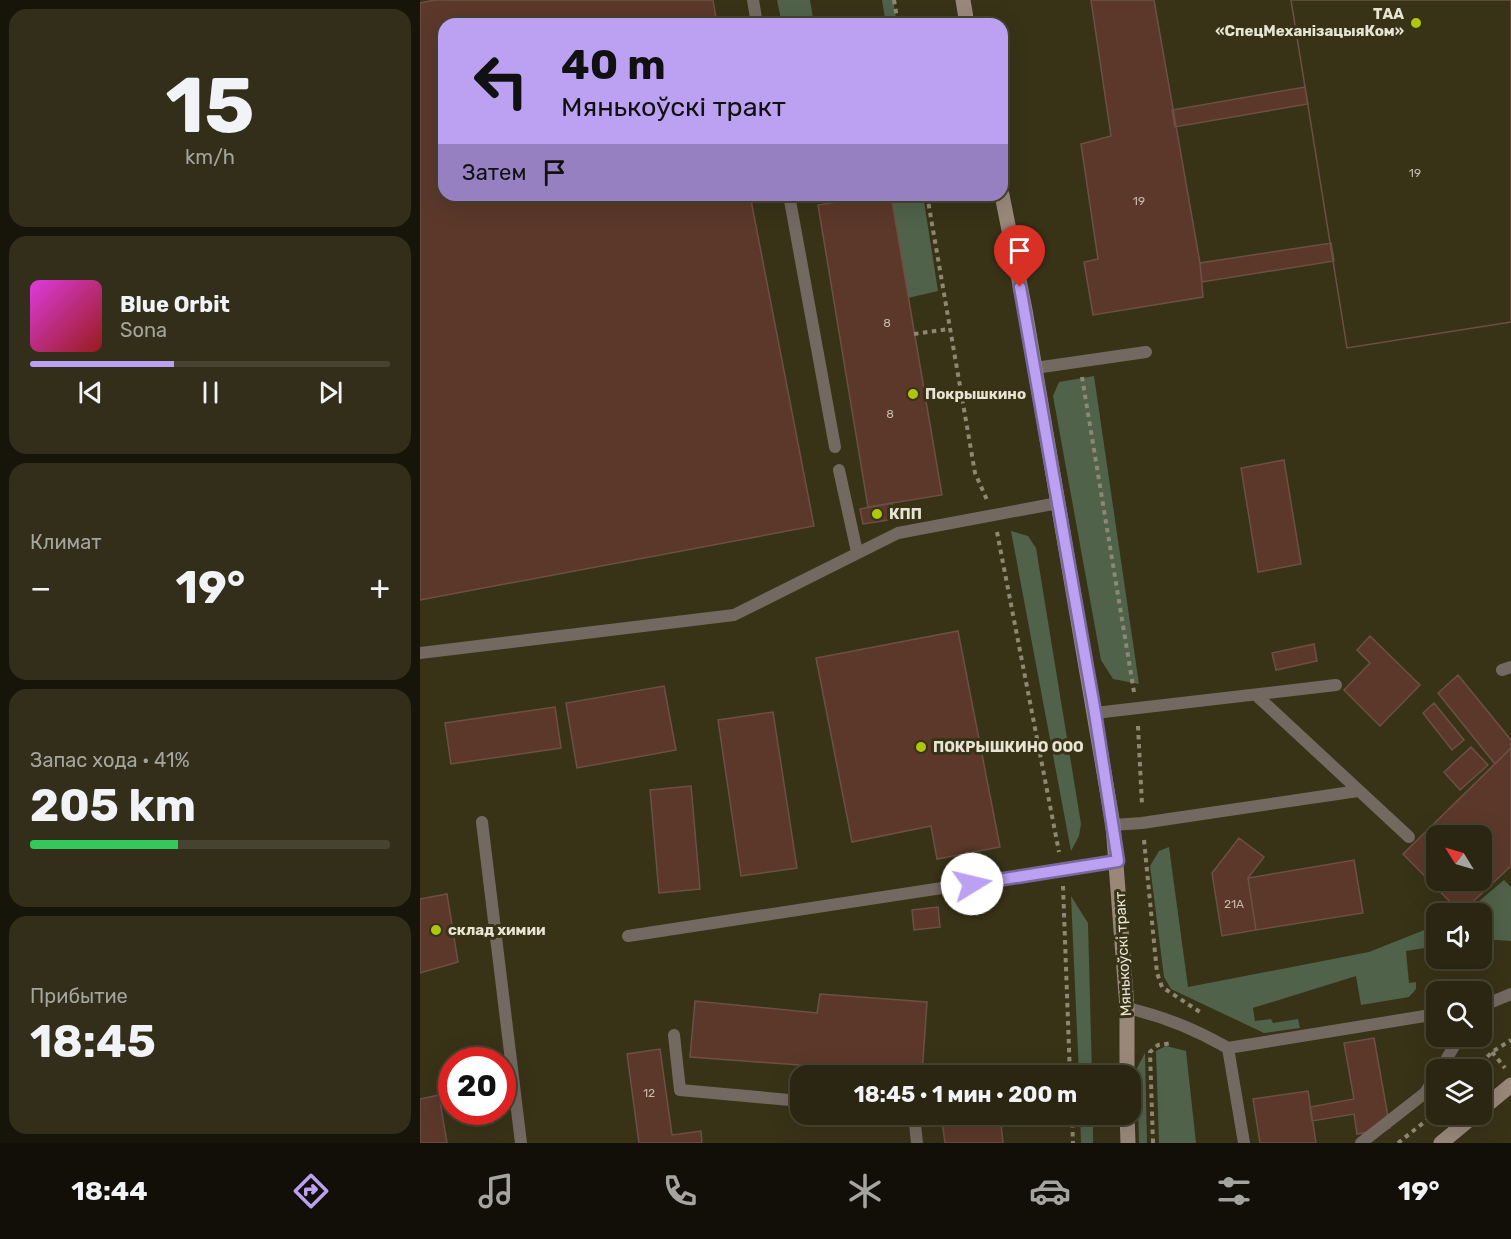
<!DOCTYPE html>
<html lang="ru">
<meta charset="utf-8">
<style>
:root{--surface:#2a2611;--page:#322e1a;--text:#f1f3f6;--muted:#a5a59f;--line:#464331;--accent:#bca0f2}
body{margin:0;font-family:Rubik,sans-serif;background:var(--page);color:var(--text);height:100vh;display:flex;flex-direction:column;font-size:22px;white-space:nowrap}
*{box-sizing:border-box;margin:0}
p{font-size:20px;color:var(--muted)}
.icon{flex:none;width:33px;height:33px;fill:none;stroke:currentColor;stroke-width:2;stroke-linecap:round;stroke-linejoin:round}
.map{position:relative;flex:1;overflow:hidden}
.side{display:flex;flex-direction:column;gap:9px;padding:9px;background:#171509;width:420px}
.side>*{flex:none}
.banner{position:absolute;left:18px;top:18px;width:570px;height:183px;border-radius:18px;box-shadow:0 6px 24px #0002,0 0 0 2px var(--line);background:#bca0f2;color:#111;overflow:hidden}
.needle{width:39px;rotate:307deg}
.fabs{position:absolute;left:1006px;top:825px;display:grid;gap:12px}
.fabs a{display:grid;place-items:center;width:66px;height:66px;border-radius:12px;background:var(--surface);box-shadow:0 6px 24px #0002,0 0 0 2px var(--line);font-size:30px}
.speed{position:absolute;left:18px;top:1047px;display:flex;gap:12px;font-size:30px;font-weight:700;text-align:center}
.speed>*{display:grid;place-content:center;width:78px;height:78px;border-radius:50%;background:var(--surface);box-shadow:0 6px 24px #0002,0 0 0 2px var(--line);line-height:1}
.speed .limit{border:9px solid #d22;background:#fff;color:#111}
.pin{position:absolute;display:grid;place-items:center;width:51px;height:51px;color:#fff;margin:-62px -26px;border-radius:50% 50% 50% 0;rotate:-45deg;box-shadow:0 0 6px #0007}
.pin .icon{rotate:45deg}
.me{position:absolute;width:66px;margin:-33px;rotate:81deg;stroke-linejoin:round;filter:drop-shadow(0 0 4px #0008)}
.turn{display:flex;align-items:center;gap:21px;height:126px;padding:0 24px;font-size:27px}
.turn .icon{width:78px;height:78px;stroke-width:2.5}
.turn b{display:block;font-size:42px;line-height:51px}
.then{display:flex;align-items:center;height:57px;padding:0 24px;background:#0003;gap:12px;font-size:22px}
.big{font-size:45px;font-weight:700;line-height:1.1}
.side .widget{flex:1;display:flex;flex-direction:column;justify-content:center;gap:9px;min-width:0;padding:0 21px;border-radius:18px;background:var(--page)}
.side .dial{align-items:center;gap:0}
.dial b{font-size:78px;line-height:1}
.song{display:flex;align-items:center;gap:18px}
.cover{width:72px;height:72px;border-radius:9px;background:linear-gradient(135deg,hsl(300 70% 55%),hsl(0 70% 35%))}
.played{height:6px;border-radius:3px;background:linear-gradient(90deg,var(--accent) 40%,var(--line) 40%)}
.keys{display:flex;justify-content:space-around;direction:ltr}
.heat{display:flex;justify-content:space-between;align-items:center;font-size:33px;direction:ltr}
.charge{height:9px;border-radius:4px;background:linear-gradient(90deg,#34c759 41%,var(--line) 0)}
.trip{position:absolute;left:370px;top:1065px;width:351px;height:60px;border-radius:18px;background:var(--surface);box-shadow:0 6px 24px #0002,0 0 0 2px var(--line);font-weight:700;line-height:60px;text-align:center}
.dock{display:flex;height:96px;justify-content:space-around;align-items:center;background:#110f07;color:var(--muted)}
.dock .icon{width:42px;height:42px}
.dock .active{color:var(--accent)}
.dock b{font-size:27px;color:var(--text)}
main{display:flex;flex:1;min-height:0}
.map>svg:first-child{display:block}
.green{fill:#506249}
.building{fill:#5b382a;stroke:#6d5045;stroke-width:1.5;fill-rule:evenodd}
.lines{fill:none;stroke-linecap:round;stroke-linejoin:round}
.path{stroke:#8d8873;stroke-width:4;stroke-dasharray:4.5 4.5;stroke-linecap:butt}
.lane{stroke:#746960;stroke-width:12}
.secondary{stroke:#99887a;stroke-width:15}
.route-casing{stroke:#7a689d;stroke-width:15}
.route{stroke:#bca0f2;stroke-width:10}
.poi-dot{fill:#aec60c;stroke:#383217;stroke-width:2}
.labels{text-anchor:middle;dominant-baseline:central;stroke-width:6;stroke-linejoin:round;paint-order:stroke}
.number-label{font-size:12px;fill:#c4b9aa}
.poi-label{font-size:15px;font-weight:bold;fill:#e7e4d4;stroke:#383217;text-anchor:start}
.street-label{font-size:15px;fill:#e7e4d4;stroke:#383217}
</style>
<main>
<section class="side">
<div class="widget dial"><b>15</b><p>km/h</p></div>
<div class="widget">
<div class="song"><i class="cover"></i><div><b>Blue Orbit</b><p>Sona</p></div></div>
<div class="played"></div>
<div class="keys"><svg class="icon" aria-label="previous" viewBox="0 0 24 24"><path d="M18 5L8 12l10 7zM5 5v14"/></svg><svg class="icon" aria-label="pause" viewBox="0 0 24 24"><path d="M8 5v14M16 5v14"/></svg><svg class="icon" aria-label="next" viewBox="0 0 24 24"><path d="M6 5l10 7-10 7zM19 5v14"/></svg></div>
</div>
<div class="widget"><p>Климат</p>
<div class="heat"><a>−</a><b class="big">19°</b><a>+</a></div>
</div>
<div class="widget"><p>Запас хода · 41%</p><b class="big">205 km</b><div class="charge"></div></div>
<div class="widget"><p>Прибытие</p><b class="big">18:45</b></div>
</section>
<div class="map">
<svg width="1091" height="1143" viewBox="0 0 1091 1143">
<rect width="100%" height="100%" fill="#383217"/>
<path class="green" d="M357 0H390L394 24H362Z
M462 0H473L477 24H466Z
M471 195H503L518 291 488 298Z
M674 376 719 684 693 679 681 660 633 396 639 382Z
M591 531 608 536 616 548 661 824 659 836 651 851Z
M749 847 768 987 949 952 1017 925V946L986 951 989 983 996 982V989L989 997 941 1005 936 976 833 1008 835 1021 851 1019 853 1023 878 1019 880 1028 844 1033 751 989 744 977 730 866 739 851Z
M1084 880 1091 887V941L1062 939V914L1045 913Z
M651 896 668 923 672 1075H659Z
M746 1046 766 1051 776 1143H739L736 1051Z
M725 1053 727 1143H719L717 1068Z
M660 1115H673V1143H661Z"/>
<path class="building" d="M15 0H293L297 24H24V195H330L394 526 0 600V3Z
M671 0H734L780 263 783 297 673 315 664 262 678 259 661 144 691 136Z
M871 0H1091V322L927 348Z
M871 0H1091V322L927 348Z
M885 87 888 104 755 127 752 110Z
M460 195H471L522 495 448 507 398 205Z
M911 243 914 261 782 282 780 263Z
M864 460 881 564 838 572 821 468Z
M472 503 474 519 443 524 440 509Z
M538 631 580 847 517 859 511 826 432 842 396 658Z
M950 636 1000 685 960 726 924 690 950 663 937 650Z
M894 644 897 661 856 670 852 653Z
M1038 675 1091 740V748L1075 764 1018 693Z
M244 686 256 750 157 768 146 703Z
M1014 703 1044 740 1032 750 1003 713Z
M135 707 141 748 31 764 25 723Z
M353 712 377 868 321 876 298 720Z
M1051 747 1068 765 1040 790 1024 772Z
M1091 748V866L1041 913 983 854ZM1017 836H1062V880H1017Z
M271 786 280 889 239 893 230 790Z
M819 838 844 857 828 878 836 930 802 936 792 873Z
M934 860 943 913 836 930 828 878Z
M27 894 38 962 0 973V899Z
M518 907 520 927 494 930 492 910Z
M400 994 507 1002 502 1074 270 1057 275 1001 397 1013Z
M954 1038 970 1128 937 1134 934 1114 892 1121 890 1107 934 1099 924 1043Z
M240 1049 252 1135 281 1131 282 1143H219L207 1054Z
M888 1091 896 1143H840L833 1099Z
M19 1095 27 1143H0V1099Z
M580 1114 583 1143H525L522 1121Z"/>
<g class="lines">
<path class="path" d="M474 0 478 24
M507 195 555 473 567 500
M494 334 529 329
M662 377 714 692
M577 532 639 852
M718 726 722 805
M724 840 737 973 742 987 780 1012
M643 886 650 1076
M1072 1052 1085 1068
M1055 1070 1072 1052 1091 1040
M652 1114 653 1143
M733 1143 730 1052 738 1045 753 1043
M978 1143 1017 1112"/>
<path class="lane" d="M333 0 337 24
M369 195 415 447
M615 368 726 352
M419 470 437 552
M0 653 314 615 478 533 638 503
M1082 670 1091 667
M836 695 989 837
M675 713 916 685
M62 822 101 1143
M693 825 722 823 938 791
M208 936 698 861
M1062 1006 1091 994
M707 1008C743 1016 775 1029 808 1048L1017 1014
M254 1035 260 1090 381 1101
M808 1048 824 1143
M1020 1070 1040 1036
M494 1114 497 1143
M941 1143 1005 1093 1017 1074"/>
<path class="secondary" d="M543 0 547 24
M582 195 605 310 693 825 707 1008V1076
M1062 1109 1091 1085
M707 1114 708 1143
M1021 1143 1056 1114"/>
</g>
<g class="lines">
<defs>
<path id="route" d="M552 884 698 861 675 713 600 287"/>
</defs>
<use href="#route" class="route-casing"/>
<use href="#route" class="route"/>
</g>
<g class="poi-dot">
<circle cx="996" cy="23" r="6"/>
<circle cx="493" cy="394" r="6"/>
<circle cx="457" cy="514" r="6"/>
<circle cx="501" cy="747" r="6"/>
<circle cx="16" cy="930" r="6"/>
</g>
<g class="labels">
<g class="number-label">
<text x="995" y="173">19</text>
<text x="719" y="201">19</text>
<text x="467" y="323">8</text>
<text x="470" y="414">8</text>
<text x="814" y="904">21А</text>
<text x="229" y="1093">12</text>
</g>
<g class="poi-label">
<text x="984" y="14" text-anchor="end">ТАА<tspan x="984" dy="17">«СпецМеханізацыяКом»</tspan></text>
<text x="505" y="394">Покрышкино</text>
<text x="469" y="514">КПП</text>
<text x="513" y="747">ПОКРЫШКИНО ООО</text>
<text x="28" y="930">склад химии</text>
</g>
<g class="street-label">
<text transform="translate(703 954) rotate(-93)">Мянькоўскі тракт</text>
</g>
</g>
</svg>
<div class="fabs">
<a><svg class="needle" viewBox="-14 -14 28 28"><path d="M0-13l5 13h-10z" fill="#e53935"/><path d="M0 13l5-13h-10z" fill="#a5a59f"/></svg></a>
<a><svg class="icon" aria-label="sound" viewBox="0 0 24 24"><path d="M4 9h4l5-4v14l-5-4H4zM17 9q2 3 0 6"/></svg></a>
<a><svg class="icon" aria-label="search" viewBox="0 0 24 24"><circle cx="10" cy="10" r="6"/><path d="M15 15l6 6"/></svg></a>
<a><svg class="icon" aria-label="layers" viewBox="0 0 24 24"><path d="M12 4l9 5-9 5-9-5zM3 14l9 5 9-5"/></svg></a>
</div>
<div class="speed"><div class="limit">20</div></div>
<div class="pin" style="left:600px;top:287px;background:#d93025"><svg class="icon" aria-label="arrive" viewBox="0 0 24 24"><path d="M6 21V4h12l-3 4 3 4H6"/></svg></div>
<svg class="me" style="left:552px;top:884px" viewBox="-20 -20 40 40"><circle r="19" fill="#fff"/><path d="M0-13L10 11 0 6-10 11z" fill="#bca0f2"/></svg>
<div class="trip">18:45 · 1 мин · 200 m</div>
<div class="banner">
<div class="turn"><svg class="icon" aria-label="left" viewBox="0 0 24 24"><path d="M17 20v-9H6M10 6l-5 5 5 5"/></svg><div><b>40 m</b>Мянькоўскі тракт</div></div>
<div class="then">Затем<svg class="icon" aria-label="arrive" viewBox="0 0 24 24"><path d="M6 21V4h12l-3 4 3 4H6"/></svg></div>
</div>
</div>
</main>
<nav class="dock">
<b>18:44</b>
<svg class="icon active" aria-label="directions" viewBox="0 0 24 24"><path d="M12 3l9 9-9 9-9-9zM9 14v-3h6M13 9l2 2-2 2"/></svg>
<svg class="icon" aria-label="music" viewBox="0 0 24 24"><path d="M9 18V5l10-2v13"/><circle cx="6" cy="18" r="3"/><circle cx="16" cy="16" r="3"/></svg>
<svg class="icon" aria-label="phone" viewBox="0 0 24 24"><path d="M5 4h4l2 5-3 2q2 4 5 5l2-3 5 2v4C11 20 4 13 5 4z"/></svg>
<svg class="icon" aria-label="climate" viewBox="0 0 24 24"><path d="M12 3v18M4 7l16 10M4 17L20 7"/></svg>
<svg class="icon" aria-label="car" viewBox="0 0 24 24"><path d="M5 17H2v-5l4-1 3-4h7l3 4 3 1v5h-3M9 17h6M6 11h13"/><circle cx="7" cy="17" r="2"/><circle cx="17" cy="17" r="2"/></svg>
<svg class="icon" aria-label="filters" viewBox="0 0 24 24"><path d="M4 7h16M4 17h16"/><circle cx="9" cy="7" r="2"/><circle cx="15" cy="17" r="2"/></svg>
<b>19°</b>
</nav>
